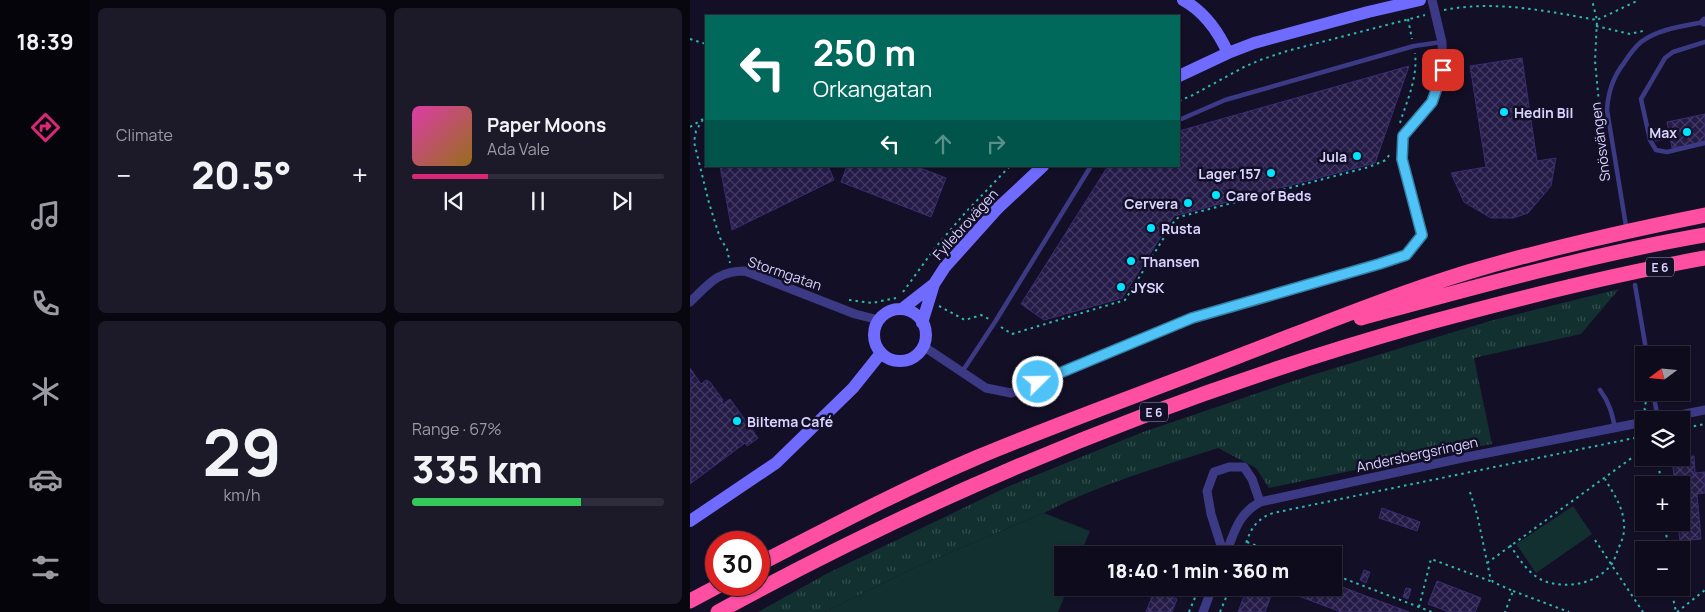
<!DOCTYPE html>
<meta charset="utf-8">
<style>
:root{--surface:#0e0b1c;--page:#1c1929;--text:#f1f3f6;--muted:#9b9ba3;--line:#2e2b3b;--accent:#db2777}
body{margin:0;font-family:Manrope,sans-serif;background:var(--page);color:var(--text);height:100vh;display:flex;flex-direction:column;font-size:19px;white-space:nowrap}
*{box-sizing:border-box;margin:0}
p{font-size:16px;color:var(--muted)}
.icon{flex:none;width:28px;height:28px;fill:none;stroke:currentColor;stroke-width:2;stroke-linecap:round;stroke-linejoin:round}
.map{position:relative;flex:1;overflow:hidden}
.sheet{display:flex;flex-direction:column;gap:8px;padding:8px;background:#08060f;width:600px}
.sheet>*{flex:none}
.banner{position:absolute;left:15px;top:15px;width:475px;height:152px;border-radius:0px;box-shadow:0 1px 4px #0004,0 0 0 1px var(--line);background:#00695c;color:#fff;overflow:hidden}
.needle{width:32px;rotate:254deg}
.tools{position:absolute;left:945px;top:346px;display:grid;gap:10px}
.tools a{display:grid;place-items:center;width:55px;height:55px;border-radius:0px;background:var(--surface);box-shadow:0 1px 4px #0004,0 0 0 1px var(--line);font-size:25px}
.speed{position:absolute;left:15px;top:531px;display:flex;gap:10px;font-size:25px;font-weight:700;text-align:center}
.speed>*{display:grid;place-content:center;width:65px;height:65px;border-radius:50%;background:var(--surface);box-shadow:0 1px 4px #0004,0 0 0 1px var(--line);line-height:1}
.speed .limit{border:8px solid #d22;background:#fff;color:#111}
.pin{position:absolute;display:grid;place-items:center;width:42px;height:42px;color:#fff;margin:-21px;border-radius:10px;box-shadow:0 2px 8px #0006}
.me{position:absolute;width:55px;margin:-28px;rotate:67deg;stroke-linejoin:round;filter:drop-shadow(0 0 4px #0008)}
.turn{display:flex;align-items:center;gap:18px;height:105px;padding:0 25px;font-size:22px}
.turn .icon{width:65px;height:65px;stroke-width:2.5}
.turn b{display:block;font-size:35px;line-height:42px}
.lanes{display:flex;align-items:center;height:48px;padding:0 25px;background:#0003;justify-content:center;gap:25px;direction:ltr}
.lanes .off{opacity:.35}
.big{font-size:38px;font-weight:800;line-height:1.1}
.sheet .widget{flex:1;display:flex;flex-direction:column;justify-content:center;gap:8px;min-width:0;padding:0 18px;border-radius:8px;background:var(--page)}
.sheet .dial{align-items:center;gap:0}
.dial b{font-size:65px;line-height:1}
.song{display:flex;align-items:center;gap:15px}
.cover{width:60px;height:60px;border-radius:8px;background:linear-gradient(135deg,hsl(320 70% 55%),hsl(40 70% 35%))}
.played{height:5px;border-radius:2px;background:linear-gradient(90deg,var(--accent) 30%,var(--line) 30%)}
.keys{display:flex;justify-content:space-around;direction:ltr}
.heat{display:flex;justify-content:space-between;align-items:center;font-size:28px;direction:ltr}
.charge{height:8px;border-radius:4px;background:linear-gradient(90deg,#34c759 67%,var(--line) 0)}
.sheet .tiles{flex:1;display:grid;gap:8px;grid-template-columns:repeat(2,1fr)}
.trip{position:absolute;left:364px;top:546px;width:288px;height:50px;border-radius:0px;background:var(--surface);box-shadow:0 1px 4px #0004,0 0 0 1px var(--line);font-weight:800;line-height:50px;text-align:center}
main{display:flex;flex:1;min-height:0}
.dock{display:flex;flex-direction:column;width:90px;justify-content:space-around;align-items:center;background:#06040b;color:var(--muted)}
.dock .icon{width:35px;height:35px}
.dock .selected{color:var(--accent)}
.dock b{font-size:22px;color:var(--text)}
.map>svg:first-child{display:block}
.grass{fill:url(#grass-tufts)}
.garden{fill:#12302f}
.building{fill:url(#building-cross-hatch);stroke:#3b2d73}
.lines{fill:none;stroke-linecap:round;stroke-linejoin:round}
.path{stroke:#2fb8b0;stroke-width:2;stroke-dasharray:2.5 4;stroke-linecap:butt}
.lane{stroke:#3d3a85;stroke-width:4.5}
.street{stroke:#3d3a85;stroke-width:9}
.secondary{stroke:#6f6bff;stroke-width:12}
.highway{stroke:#ff4fa3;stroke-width:15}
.route-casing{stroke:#337fa1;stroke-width:12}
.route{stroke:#4fc3f7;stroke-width:9}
.poi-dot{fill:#00e5ff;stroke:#130f26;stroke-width:2}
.labels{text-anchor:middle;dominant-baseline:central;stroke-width:5;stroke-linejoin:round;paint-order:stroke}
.shield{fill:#130f26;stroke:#9e99be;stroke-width:1}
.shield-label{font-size:12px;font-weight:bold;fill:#d9d4ff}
.poi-label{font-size:14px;font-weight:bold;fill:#d9d4ff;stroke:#130f26;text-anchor:start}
.street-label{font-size:14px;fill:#d9d4ff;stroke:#130f26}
</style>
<main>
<nav class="dock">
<b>18:39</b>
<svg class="icon selected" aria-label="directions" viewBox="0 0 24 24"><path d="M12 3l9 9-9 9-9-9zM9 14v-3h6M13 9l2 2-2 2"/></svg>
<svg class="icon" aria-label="music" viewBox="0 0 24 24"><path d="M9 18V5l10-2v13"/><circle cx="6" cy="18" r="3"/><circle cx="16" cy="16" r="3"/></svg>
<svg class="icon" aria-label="phone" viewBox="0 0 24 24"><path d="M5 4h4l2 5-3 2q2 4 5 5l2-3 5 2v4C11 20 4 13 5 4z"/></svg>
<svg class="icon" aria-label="climate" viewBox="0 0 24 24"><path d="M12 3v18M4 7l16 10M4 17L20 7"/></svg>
<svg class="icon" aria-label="car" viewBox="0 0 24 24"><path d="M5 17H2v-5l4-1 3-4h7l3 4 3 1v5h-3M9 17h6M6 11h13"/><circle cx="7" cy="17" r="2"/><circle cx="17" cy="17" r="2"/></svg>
<svg class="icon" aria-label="filters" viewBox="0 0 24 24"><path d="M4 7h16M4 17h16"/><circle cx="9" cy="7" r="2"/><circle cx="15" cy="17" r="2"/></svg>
</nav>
<section class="sheet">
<div class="tiles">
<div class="widget"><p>Climate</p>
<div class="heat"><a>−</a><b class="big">20.5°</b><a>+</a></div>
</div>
<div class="widget">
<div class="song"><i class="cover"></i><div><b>Paper Moons</b><p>Ada Vale</p></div></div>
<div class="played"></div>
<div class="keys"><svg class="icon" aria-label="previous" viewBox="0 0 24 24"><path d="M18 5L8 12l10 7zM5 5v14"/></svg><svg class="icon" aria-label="pause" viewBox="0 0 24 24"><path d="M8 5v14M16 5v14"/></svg><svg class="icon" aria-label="next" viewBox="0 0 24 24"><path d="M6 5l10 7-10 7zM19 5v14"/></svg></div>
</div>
<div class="widget dial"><b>29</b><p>km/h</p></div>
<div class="widget"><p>Range · 67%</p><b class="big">335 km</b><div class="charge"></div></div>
</div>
</section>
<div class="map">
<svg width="1015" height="612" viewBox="0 0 1015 612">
<defs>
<pattern id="grass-tufts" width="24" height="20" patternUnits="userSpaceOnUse" patternTransform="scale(1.25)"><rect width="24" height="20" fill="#12302f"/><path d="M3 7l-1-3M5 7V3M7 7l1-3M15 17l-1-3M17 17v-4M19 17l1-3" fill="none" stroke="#344d4e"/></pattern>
<pattern id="building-cross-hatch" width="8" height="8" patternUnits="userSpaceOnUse" patternTransform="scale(1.25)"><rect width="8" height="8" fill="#241b47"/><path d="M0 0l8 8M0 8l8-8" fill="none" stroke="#433b63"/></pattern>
</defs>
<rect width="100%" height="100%" fill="#130f26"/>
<path class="grass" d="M929 289 891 334 784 358 802 444 708 461 579 488 566 468 528 448C470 467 409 484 354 513L228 566 135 612H68L138 573 317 487 453 432 612 378 800 321Z"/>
<path class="garden" d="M883 506 902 534 846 573 826 544Z
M354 513 400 531 390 555H372V588H378L368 612H135L228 566Z"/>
<path class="building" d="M832 58 847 161 866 158 861 186 838 213 823 218H801L774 202 761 173 796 167 780 66Z
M719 66 685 163 484 216 432 298 354 320 331 304 418 166H489V131Z
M1015 114V142L982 148 977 122Z
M970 128 972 140 965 141 962 129Z
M30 166H138L144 180 42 230Z
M157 166H231L230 168 256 178 241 217 151 182Z
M0 368 11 384 16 380 20 382 33 400 32 404 29 407 40 399 68 438 57 446 55 443 0 484Z
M1004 456 1005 473 1015 472V493L1007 494 1011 539 990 541 988 522H991V485H985L982 458Z
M692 508 730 522 727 531 689 518Z
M674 570 680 572 676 583 670 580Z
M747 581 791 598 785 612H759L738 604Z
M642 583 676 596 719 612H651L587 588H642Z
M557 588H584L575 612H548Z
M716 588 721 589 718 599 713 597Z
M464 591 487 599 482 612H456Z"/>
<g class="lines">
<path class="path" d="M754 10C805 0 856 11 907 20L902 0
M718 19 722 39
M906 26 940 34 953 31
M0 39 16 44
M489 101 503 95 554 67 570 60 597 51 735 15
M909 103 905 61 907 20 949 0
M16 114 6 131 4 142 19 203 30 238 37 249 40 263
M710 123C717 100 728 78 725 53
M0 127 13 119
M213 292 245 248 275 213 320 166
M159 300 182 303 206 298
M249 306 275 320 291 315 299 319
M311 327 322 334 435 300 485 220 489 217 679 167 696 160 701 152
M949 357 954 389
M956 402 954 408 957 413
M991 429 1015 424
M968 458 971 485
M780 492 787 514 800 576 803 582 823 591 815 612
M975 522 978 550
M905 540 953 612
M557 542 591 555
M820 545C828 557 836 571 850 579 871 590 905 585 920 566 924 562 926 555 928 549 932 541 935 533 934 524 933 506 923 493 915 479
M552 555C559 535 561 521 583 513L954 436
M797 563 954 449
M642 574 742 612
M981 588 986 612
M823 591 879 612
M729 607 741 559 803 582
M499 612 509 588
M530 612 540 588
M987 612 1015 590"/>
<path class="lane" d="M1015 42 983 52 975 58 951 99 960 140 966 150 977 152 1015 143
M489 120 535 100 724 46 752 42
M936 226 917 110C918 91 923 77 934 63 939 55 944 48 951 42 968 29 994 26 1014 22
M945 285 957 355
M272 372 305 322 401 166
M910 390C919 402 922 413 925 428
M963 392 968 419"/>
<path class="street" d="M1014 22 1015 21
M0 302C19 284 27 271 55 271L165 314 189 320
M233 346 296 388 321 393 502 318 689 264 716 255 732 235 712 159 713 136 742 102 753 70 752 42 742 0
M965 420 1015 410
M534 555 521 514 517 491 524 472 539 467H554L562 479 570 502
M535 555C545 532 547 515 570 502L772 458 954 422
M513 612 522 588"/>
<path class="secondary" d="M493 0C515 12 528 31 538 53
M489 76 538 53 564 43 678 12 730 0
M212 309 244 284
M184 335a26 26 0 1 1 52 0a26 26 0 1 1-52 0Z
M232 323 244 284 255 267 308 208 353 166
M0 521 86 463 163 388 191 353"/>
<path class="highway" d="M671 318C785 287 899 255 1015 235
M69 564C141 527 213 489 288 457 374 421 462 390 549 356 625 327 700 296 778 272 856 249 935 231 1015 215
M0 601 30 585
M28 612C252 489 490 392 737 323 829 298 921 275 1015 258"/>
</g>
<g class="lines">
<defs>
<path id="route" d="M348 382 502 318 689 264 716 255 732 235 712 159 713 136 742 102 753 70"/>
</defs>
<use href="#route" class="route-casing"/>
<use href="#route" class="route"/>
</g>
<g class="poi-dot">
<circle cx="814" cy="112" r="5"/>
<circle cx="997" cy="132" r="5"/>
<circle cx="667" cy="156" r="5"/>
<circle cx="581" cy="173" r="5"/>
<circle cx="526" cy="195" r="5"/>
<circle cx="498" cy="203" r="5"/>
<circle cx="461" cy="228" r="5"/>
<circle cx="441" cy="261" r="5"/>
<circle cx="431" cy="287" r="5"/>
<circle cx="47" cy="421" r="5"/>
</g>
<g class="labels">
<g class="shield">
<rect x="956" y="257.5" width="28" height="19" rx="4"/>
<rect x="450" y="402.5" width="28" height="19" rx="4"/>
</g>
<g class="shield-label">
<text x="970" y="267">E 6</text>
<text x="464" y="412">E 6</text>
</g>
<g class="poi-label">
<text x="824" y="112">Hedin Bil</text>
<text x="987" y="132" text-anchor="end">Max</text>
<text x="657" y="156" text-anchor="end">Jula</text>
<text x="571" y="173" text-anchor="end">Lager 157</text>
<text x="536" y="195">Care of Beds</text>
<text x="488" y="203" text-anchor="end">Cervera</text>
<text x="471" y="228">Rusta</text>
<text x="451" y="261">Thansen</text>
<text x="441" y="287">JYSK</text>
<text x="57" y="421">Biltema Café</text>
</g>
<g class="street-label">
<text transform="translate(910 142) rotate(-97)">Snösvängen</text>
<text transform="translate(275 224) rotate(-48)">Fyllebrovägen</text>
<text transform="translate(95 273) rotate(19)">Stormgatan</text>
<text transform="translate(727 454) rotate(-12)">Andersbergsringen</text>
</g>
</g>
</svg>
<div class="tools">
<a><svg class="needle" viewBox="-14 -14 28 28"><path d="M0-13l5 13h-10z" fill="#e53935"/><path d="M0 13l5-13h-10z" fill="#9b9ba3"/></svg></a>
<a><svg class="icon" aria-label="layers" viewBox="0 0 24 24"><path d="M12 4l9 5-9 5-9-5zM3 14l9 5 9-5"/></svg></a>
<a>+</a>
<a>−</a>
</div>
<div class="speed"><div class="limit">30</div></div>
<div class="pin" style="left:753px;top:70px;background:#d93025"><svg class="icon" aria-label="arrive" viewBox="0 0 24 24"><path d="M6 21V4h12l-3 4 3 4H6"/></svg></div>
<svg class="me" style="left:348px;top:382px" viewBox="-20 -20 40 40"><circle r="17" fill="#4fc3f7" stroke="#fff" stroke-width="3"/><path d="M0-11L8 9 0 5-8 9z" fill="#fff"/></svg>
<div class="trip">18:40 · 1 min · 360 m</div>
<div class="banner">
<div class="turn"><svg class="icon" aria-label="left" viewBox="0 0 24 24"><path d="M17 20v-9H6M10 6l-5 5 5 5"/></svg><div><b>250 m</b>Orkangatan</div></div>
<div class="lanes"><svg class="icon" aria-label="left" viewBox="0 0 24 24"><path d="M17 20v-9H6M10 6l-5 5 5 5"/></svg><svg class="icon off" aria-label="ahead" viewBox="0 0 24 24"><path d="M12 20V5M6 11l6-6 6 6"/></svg><svg class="icon off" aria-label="right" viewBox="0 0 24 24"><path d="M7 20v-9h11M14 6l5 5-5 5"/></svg></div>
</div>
</div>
</main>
